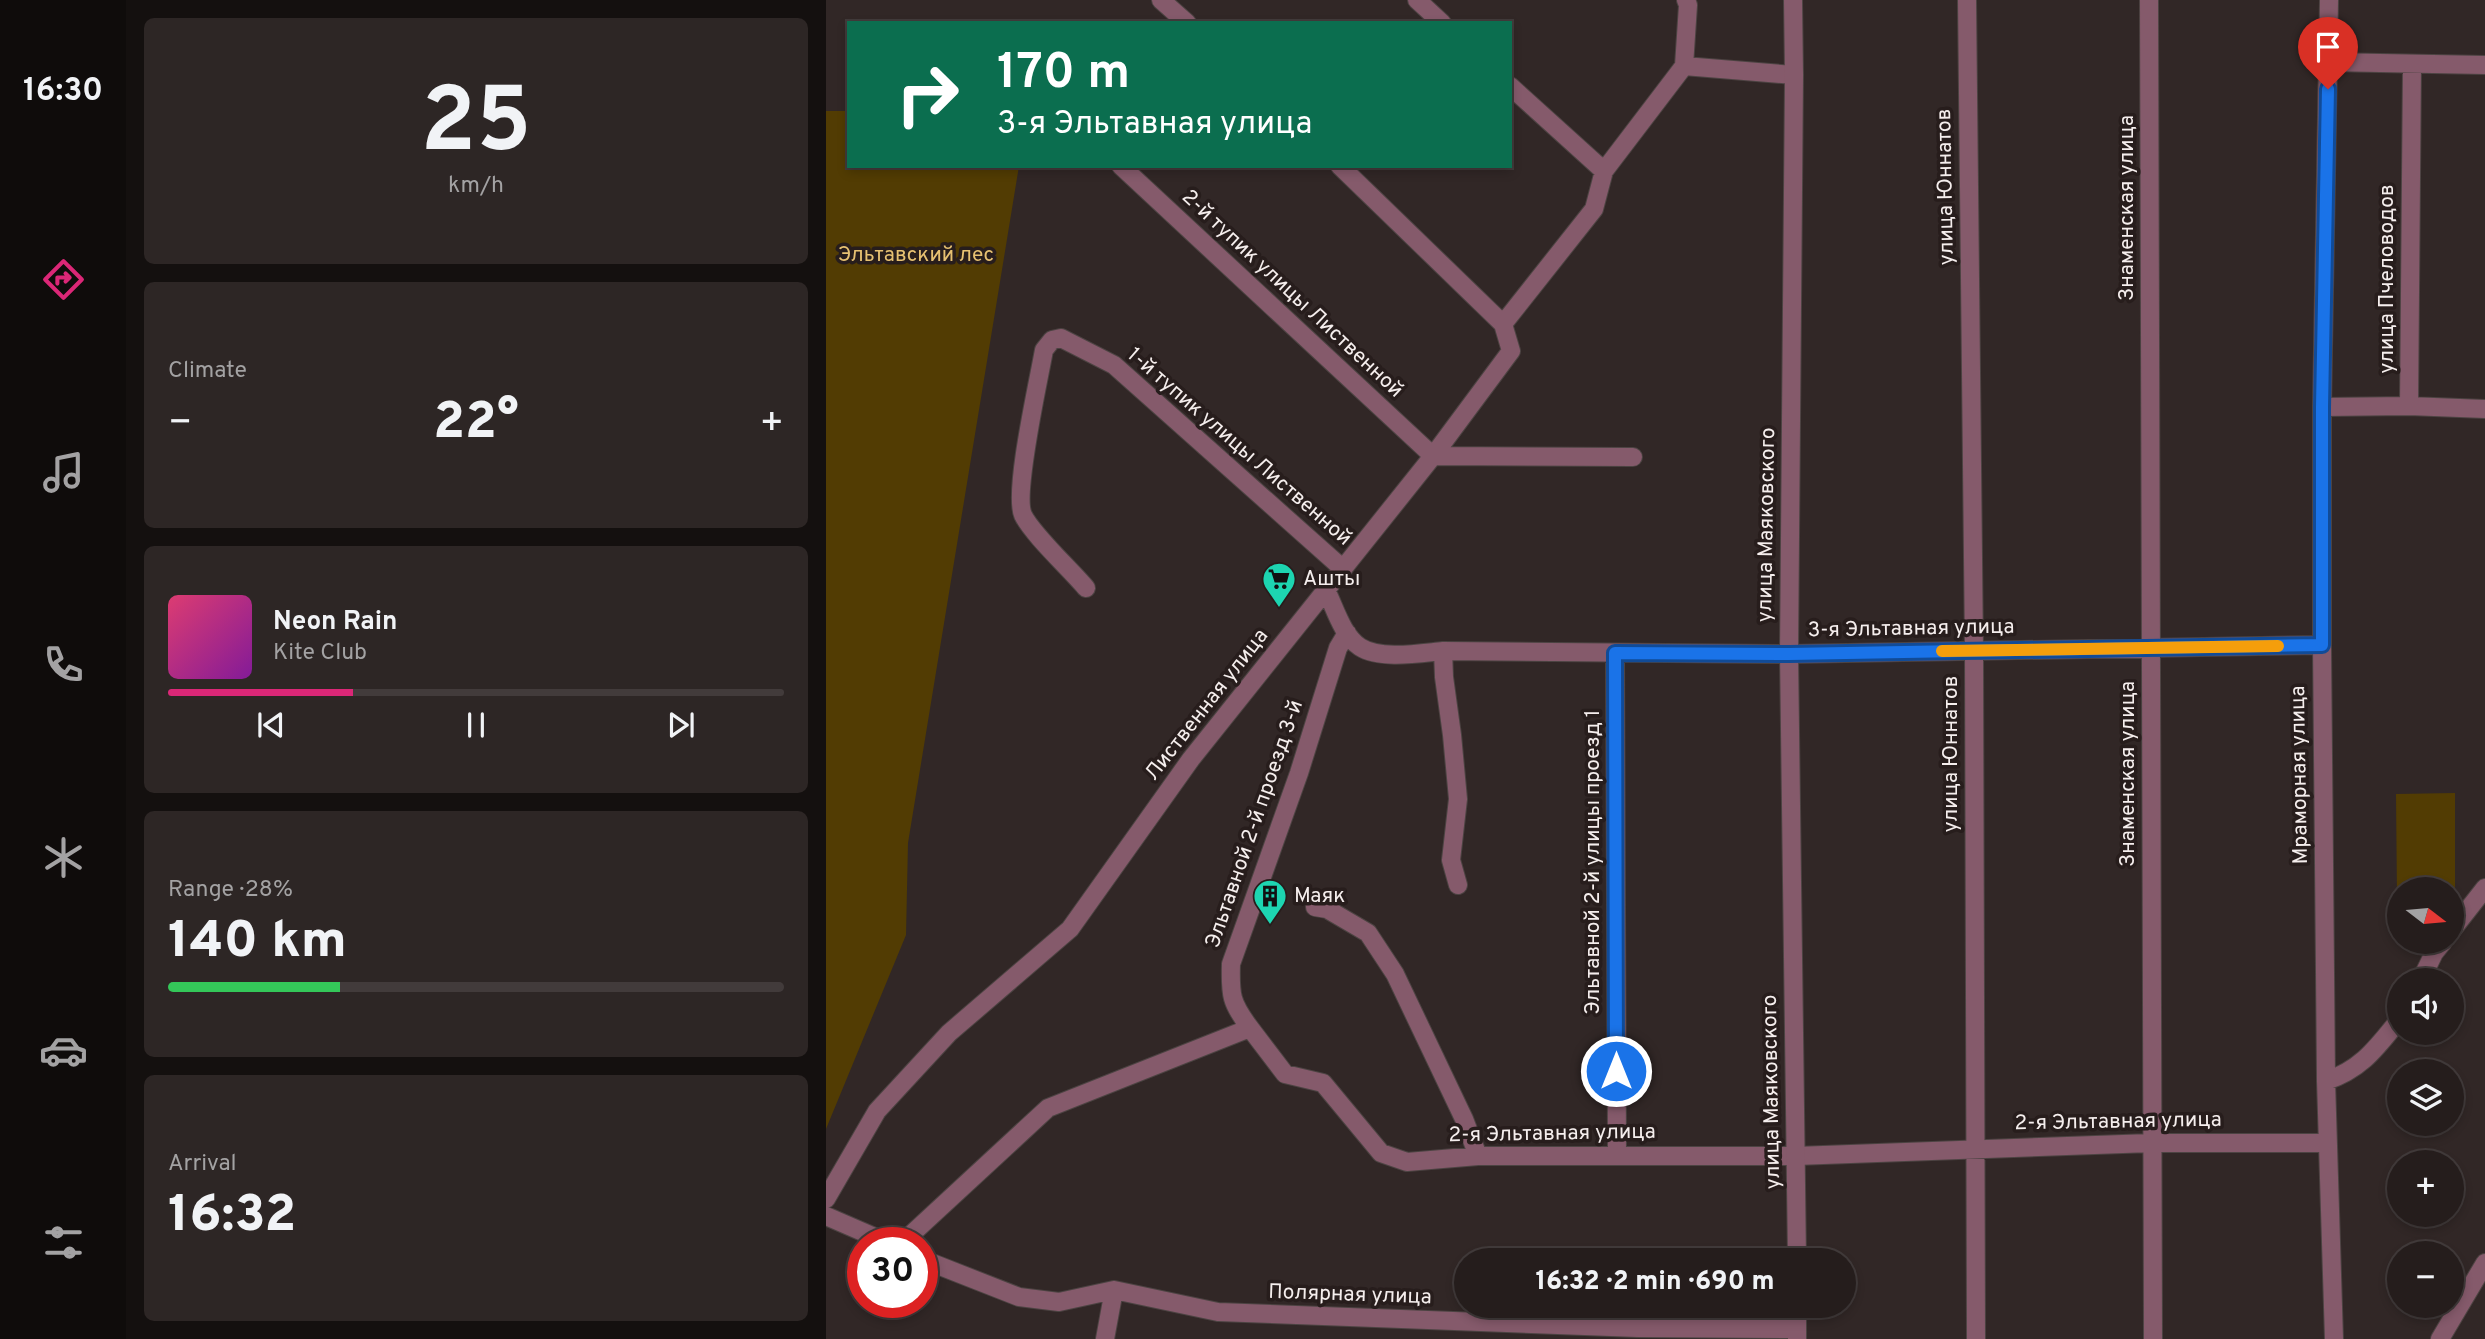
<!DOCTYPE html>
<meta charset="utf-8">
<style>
:root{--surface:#251d1c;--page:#2d2625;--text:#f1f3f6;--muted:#a3a2a3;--line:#423b3b;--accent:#db2777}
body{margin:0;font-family:Overpass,sans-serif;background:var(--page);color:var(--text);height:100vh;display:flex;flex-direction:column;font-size:26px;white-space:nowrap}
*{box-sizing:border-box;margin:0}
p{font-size:23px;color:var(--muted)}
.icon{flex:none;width:38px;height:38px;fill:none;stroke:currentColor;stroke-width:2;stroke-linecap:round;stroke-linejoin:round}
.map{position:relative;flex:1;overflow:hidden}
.drawer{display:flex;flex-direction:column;gap:18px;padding:18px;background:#14100f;width:700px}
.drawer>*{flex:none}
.guide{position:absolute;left:21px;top:21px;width:665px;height:147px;border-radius:0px;box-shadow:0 4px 10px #0003,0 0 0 2px var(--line);background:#0b6e4f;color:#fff;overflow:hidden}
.needle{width:46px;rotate:106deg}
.controls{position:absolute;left:1561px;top:877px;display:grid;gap:14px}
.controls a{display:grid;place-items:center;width:77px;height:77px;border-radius:50%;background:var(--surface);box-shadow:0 4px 10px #0003,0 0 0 2px var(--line);font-size:35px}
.speed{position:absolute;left:21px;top:1227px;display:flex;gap:14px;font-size:35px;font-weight:700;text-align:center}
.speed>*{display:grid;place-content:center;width:91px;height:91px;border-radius:50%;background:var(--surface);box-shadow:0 4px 10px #0003,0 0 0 2px var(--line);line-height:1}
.speed .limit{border:10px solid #d22;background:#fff;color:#111}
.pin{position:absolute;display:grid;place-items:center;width:60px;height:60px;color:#fff;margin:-72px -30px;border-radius:50% 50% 50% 0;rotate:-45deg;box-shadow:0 0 7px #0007}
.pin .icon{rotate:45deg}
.me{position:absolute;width:77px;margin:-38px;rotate:0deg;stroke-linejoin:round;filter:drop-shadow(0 0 5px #0008)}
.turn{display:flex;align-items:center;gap:24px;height:147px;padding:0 35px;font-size:32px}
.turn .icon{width:91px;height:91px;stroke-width:2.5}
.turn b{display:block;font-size:49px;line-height:60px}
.big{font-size:52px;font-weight:800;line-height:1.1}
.drawer .tile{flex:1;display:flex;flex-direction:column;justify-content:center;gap:10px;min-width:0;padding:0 24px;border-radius:10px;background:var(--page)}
.drawer .dial{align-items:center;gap:0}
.dial b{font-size:91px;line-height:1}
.song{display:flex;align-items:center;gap:21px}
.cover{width:84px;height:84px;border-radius:10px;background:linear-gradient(135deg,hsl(340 70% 55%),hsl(290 70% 35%))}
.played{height:7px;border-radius:4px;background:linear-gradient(90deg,var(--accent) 30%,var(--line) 30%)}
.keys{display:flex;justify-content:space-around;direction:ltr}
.heat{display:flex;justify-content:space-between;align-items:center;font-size:38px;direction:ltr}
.charge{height:10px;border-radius:5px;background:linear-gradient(90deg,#34c759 28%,var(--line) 0)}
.trip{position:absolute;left:628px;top:1248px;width:402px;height:70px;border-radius:35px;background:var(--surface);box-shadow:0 4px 10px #0003,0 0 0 2px var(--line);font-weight:800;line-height:70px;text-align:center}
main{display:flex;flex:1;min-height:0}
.tabs{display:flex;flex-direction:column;width:126px;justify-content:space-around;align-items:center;background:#0f0c0b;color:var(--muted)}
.tabs .icon{width:49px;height:49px}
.tabs .selected{color:var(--accent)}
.tabs b{font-size:32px;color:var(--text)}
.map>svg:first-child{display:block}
.green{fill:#523c03}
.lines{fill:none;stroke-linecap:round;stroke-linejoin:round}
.minor-casing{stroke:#4c4342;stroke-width:20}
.tertiary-casing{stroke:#4c4342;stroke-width:20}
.minor{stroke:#855a6b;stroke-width:18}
.tertiary{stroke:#855a6b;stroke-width:18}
.route-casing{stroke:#114b97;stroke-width:18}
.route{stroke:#1a73e8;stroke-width:12}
.slow{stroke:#f59e0b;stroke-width:12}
.labels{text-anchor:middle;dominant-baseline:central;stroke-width:7;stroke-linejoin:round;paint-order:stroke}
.street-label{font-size:21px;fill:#f5eeed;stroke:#271d1c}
.park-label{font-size:21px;fill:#e7c172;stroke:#271d1c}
.poi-label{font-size:21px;fill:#f5eeed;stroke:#271d1c;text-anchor:start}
</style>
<main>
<nav class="tabs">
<b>16:30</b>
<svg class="icon selected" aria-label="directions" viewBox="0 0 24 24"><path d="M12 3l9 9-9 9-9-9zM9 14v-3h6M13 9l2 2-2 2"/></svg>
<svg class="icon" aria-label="music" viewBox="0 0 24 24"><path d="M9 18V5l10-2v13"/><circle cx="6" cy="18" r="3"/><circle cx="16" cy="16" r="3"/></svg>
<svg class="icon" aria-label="phone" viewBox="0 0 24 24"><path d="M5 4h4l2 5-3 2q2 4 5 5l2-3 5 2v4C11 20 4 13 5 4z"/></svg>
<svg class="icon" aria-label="climate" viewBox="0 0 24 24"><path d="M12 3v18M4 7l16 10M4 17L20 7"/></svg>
<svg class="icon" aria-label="car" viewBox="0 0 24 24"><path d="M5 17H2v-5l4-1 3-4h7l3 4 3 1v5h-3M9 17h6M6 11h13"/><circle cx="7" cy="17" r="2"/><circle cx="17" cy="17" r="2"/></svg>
<svg class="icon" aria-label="filters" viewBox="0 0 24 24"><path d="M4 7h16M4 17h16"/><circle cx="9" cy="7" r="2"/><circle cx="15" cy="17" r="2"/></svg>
</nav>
<section class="drawer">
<div class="tile dial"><b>25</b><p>km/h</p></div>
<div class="tile"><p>Climate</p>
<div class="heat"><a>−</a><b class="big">22°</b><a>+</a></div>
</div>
<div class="tile">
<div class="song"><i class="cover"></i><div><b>Neon Rain</b><p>Kite Club</p></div></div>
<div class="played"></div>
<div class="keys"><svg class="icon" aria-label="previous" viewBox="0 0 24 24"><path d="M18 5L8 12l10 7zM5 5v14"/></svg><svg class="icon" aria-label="pause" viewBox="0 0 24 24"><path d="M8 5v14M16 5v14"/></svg><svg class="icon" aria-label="next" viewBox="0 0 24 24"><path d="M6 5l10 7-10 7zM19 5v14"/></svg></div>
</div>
<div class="tile"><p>Range · 28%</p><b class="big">140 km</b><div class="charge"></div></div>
<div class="tile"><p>Arrival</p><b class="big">16:32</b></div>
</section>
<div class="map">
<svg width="1659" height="1339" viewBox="0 0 1659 1339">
<rect width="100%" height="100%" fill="#312726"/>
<path class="green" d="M0 111H23V166H193L82 843 80 935 0 1129Z
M1629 793V897H1626V889H1573V898H1571L1570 794Z"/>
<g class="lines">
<defs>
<path id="minor" d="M335 0 361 23
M591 0 616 23
M1141 0 1148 650 1150 1339
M1323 0 1327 1339
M1503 0 1496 407V645L1500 1081 1508 1339
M1502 62 1659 65
M858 66 862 5 860 0
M684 86 778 171
M295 166 607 456 807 457
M514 166 677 324
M1583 406 1659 409
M1496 407 1583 406 1586 65
M260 588C245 570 206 534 197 515 187 493 213 379 218 350L226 340 235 338 288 365 516 568
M500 590C509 608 516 635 534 647 554 660 595 653 617 651L963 654 1496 645
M617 651 618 677 626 735 632 799 625 860 632 885
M789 653 791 1155
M489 907 501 909 542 933 569 974 638 1119 652 1156
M1626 930 1659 888
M1595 980 1608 953 1617 942
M424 1028C405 1003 404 995 405 964L473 773 512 648 521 633
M1500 1081C1536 1069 1551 1047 1573 1020
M0 1199 51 1111 123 1033 244 929 365 759 607 456 685 351 677 324 768 209 778 171 858 66 968 75
M0 1216 60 1242
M77 1242 222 1108 424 1028 459 1074 497 1083 555 1153 581 1162 652 1156H970L1325 1143H1502
M96 1259 193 1297 233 1302 288 1290 392 1312 812 1328 971 1329
M279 1339 288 1290
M1614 1339 1659 1263"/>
<path id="tertiary" d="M967 0 968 75 963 654 971 1260
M971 1339V1306"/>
</defs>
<use href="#minor" class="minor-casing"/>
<use href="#tertiary" class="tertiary-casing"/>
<use href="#minor" class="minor"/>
<use href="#tertiary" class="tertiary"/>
</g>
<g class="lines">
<defs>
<path id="route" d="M790 1071 789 653 963 654 1496 645V407L1502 89"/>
</defs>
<use href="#route" class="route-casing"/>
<use href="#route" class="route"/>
<path class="slow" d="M1116 651 1452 646"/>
</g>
<defs>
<symbol id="supermarket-pin" viewBox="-11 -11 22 30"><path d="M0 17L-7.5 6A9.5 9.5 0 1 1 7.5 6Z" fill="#1dd5b1" stroke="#271d1c"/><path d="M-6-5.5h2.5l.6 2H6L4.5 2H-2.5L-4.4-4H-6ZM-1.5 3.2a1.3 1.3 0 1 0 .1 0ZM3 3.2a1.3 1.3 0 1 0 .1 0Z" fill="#111"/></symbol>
<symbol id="building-pin" viewBox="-11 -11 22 30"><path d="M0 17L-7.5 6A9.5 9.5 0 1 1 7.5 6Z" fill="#1dd5b1" stroke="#271d1c"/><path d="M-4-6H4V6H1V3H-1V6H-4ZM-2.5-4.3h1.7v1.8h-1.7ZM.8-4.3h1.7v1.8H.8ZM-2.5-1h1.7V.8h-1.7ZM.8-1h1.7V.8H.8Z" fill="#111"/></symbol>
</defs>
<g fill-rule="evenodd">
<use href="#supermarket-pin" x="434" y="560" width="38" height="52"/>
<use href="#building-pin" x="425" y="877" width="38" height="52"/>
</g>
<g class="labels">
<g class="street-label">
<text transform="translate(1120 187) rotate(-91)">улица Юннатов</text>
<text transform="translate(1301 208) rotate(-90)">Знаменская улица</text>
<text transform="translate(1561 279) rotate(-90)">улица Пчеловодов</text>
<text transform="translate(466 294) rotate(43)">2-й тупик улицы Лиственной</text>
<text transform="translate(413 447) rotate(41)">1-й тупик улицы Лиственной</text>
<text transform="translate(941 525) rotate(-89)">улица Маяковского</text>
<text transform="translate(1085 629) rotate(-1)">3-я Эльтавная улица</text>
<text transform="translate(381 705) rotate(-52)">Лиственная улица</text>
<text transform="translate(1125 754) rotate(-90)">улица Юннатов</text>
<text transform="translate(1302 774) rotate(-90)">Знаменская улица</text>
<text transform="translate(1474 775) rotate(-91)">Мраморная улица</text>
<text transform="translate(429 824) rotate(-71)">Эльтавной 2-й проезд 3-й</text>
<text transform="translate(767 862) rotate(-90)">Эльтавной 2-й улицы проезд 1</text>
<text transform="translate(946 1092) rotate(-91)">улица Маяковского</text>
<text transform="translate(1292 1122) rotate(-1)">2-я Эльтавная улица</text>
<text transform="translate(726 1134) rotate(-1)">2-я Эльтавная улица</text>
<text transform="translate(524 1295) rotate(2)">Полярная улица</text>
</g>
<g class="park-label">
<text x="90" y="255">Эльтавский лес</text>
</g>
<g class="poi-label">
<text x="477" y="579">Ашты</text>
<text x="468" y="896">Маяк</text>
</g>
</g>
</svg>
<div class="controls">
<a><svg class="needle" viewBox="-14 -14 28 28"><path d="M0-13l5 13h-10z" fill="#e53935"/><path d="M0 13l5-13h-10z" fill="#a3a2a3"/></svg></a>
<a><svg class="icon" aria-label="sound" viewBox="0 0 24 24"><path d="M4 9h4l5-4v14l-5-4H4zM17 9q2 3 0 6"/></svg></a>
<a><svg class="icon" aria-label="layers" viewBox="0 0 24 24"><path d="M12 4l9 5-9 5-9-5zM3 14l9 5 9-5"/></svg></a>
<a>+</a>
<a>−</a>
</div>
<div class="speed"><div class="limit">30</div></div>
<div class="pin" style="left:1502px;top:89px;background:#d93025"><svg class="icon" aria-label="arrive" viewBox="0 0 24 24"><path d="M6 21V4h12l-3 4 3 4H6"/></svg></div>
<svg class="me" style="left:790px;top:1071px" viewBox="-20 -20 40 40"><circle r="17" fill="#1a73e8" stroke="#fff" stroke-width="3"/><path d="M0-11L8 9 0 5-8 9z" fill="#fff"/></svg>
<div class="trip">16:32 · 2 min · 690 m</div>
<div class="guide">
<div class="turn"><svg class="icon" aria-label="right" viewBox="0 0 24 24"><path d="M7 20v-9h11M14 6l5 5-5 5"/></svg><div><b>170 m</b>3-я Эльтавная улица</div></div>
</div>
</div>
</main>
